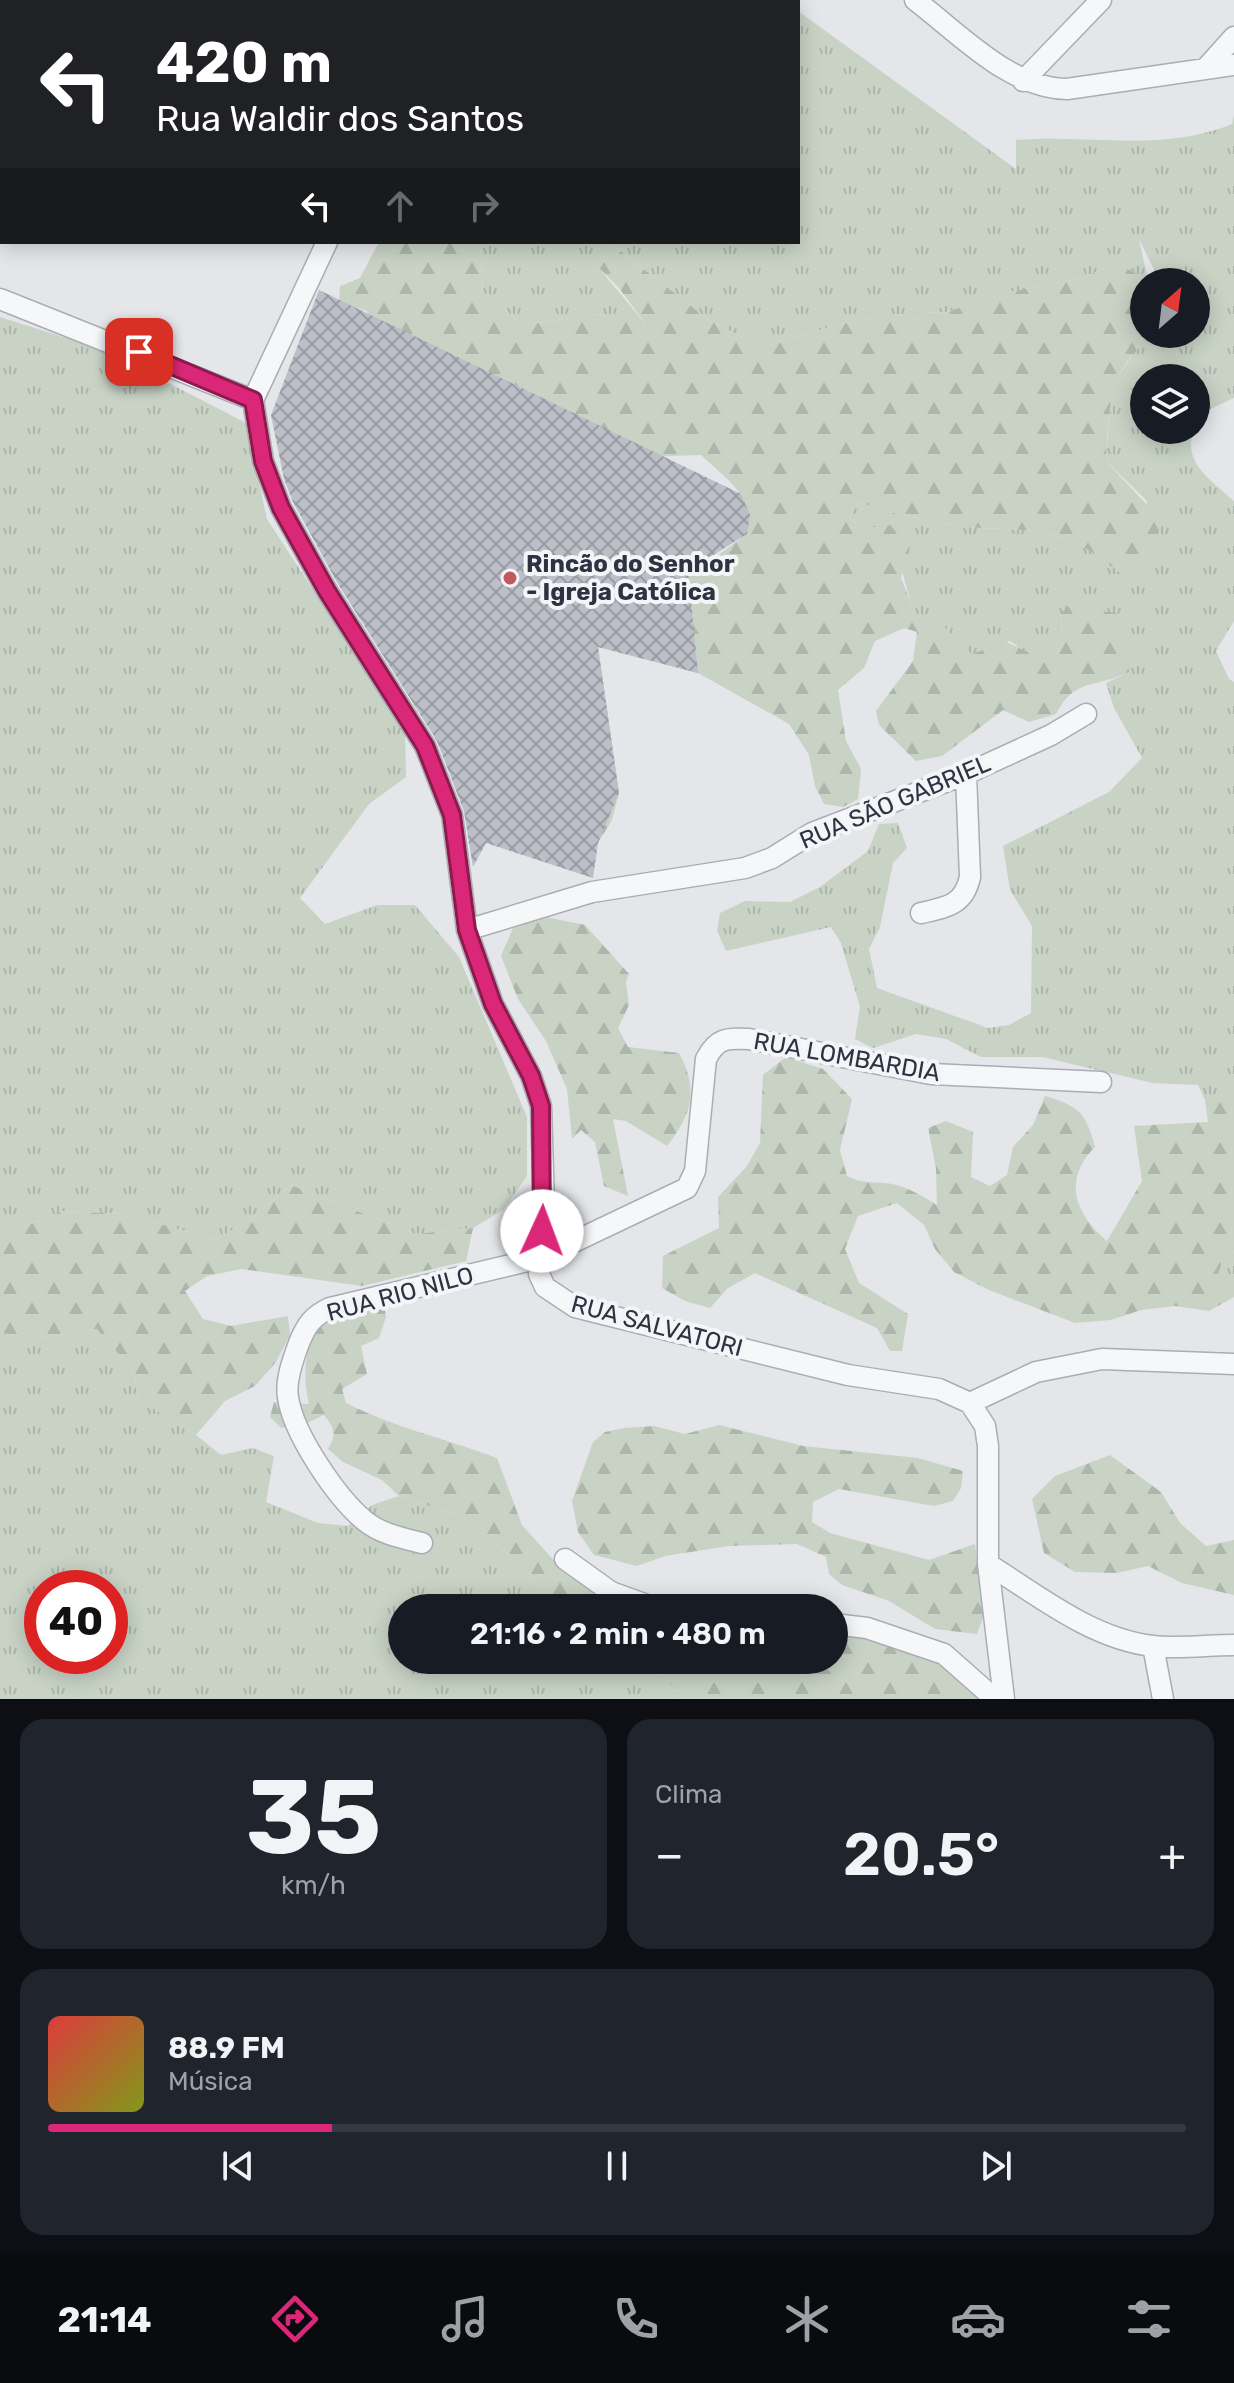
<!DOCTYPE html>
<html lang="pt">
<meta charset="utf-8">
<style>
:root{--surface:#171b24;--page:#20242c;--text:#f1f3f6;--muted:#9ea1a6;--line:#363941;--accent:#db2777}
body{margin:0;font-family:Rubik,sans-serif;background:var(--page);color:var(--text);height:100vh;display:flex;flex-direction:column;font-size:30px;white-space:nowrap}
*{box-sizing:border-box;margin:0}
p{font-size:26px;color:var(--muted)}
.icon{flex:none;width:44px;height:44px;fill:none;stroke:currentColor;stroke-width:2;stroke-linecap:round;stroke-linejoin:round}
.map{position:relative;height:1699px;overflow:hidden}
.side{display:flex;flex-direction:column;gap:20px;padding:20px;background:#0d0f14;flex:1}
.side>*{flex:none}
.hud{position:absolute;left:0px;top:0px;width:800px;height:244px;box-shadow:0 4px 20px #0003;background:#202124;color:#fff;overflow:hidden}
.needle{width:52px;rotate:28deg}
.tools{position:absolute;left:1130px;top:268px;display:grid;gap:16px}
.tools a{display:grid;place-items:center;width:80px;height:80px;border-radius:50%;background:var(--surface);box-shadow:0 4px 20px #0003;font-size:40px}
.speed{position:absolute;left:24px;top:1570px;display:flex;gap:16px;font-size:40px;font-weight:700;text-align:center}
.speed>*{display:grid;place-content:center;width:104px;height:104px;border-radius:50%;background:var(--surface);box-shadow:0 4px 20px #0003;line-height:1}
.speed .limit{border:12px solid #d22;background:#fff;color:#111}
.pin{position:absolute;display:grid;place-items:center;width:68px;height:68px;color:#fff;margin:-34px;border-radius:16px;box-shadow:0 4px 12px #0006}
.me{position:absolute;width:88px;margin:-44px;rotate:2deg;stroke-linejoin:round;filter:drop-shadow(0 0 6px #0008)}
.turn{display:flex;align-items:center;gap:28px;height:168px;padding:0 24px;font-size:36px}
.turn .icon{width:104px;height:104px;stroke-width:2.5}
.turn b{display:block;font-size:56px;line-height:68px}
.lanes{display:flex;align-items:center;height:76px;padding:0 24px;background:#0003;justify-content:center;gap:40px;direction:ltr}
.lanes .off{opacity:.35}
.big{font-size:60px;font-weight:600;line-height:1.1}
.side .card{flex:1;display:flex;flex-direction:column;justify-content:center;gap:12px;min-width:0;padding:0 28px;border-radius:24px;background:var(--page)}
.side .dial{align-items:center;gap:0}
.dial b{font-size:104px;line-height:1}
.song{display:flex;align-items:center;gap:24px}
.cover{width:96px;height:96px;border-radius:12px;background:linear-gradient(135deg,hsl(0 70% 55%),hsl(70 70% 35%))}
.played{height:8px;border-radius:4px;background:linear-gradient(90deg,var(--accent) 25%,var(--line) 25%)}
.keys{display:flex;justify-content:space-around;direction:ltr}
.heat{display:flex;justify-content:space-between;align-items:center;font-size:44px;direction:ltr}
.side .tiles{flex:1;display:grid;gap:20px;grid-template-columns:1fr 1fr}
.card:last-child{grid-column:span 2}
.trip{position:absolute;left:388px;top:1594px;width:460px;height:80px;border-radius:40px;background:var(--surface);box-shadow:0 4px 20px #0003;font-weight:600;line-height:80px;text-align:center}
.dock{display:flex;height:128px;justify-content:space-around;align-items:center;background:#090b0e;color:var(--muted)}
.dock .icon{width:56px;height:56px}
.dock .current{color:var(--accent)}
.dock b{font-size:36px;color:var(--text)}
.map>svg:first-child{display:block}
.grass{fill:url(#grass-tufts);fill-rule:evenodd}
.forest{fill:url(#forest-firs)}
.building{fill:url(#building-cross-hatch)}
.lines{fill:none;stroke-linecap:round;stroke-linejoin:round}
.minor-casing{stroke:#a9adb4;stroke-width:23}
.minor{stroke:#f6f7f9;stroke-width:20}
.route-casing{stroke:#8e194d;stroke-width:20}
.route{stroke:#db2777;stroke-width:14}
.poi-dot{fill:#c0585e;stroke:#f4f5f8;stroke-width:3}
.labels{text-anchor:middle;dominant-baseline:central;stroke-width:8;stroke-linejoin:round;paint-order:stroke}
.poi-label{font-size:24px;font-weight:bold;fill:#2d3341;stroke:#f4f5f8;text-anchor:start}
.street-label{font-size:24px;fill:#2d3341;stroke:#f4f5f8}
</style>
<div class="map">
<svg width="1234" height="1699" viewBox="0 0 1234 1699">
<defs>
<pattern id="grass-tufts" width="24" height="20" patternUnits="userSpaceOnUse" patternTransform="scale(2)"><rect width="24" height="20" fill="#c8d3c6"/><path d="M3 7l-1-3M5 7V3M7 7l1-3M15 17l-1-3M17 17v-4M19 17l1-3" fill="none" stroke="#acb6ab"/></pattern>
<pattern id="forest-firs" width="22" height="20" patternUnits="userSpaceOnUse" patternTransform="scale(2)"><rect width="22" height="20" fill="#c8d3c6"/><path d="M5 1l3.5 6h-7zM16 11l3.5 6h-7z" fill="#acb6ab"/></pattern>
<pattern id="building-cross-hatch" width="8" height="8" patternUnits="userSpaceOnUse" patternTransform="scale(2)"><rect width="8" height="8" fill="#bcbfc7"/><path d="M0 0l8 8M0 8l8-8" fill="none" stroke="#999ca3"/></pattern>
</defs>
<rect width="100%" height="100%" fill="#e4e6ea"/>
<path class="grass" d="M798 11 1016 169V140C1090 134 1161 153 1232 124L1234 115V398L1200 414 1196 425V378H1144V430H1194C1181 462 1213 482 1234 501V621L1216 651 1229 679 1234 682V1092L1205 1100 1198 1085 1153 1083 1042 1057H981L946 1039 916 1034 873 1048 855 1039 860 1007 841 943 831 927 726 951 717 931 720 913 745 901 790 902 820 887 868 851 879 824 898 823 907 848 893 863 880 927 869 949 877 988 988 1028 1009 1025 1031 1013 1032 926 1010 890 1003 846 1109 792 1142 758 1114 708 1106 683 1129 672 1061 613 1062 642 1052 663 1033 657 1010 641 971 654 943 626 915 614C903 583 901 556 890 526 873 528 862 530 849 517L859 502C894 514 931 523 968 527 1001 530 1034 527 1066 539 1089 547 1110 565 1129 579L1147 501 1106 461 1111 387 1138 347 1156 334H1196V282H1160L1139 239 1148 280 1117 263 1082 278 1008 292 946 312 887 315 836 325 762 348 709 320 609 242H798Z
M480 242H603L593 261 648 327 598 314 524 325 483 292Z
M0 317 107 351 246 423 267 519 405 731 406 777 369 804 300 898 325 924 377 905H415L459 957 527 1117V1176L503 1210 473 1228 415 1234 291 1185 251 1219 215 1240 127 1214 63 1211 0 1236Z
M1234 1252V1283L1212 1288 1223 1260Z
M97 1329 134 1372 138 1399 196 1435 221 1455 253 1448 274 1456 266 1502 318 1523 348 1526 372 1505 399 1496 460 1516 514 1559 563 1608H402V1660H637L660 1671 682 1699H0V1332L32 1339ZM42 1588H110V1656H42Z"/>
<path class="forest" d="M379 242H480L483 292 524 325 598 314 647 326 619 288 592 261 603 242H609L709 320 762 348 836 325 887 315 946 312 1008 292 1082 278 1117 263 1148 280 1150 282H1144V334H1156C1106 370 1110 405 1106 461L1164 523 1129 579C1110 566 1089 547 1066 539 1034 527 1001 530 968 527 931 523 894 514 859 502L849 517C862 530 873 528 890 525L910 547 901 578 915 613 943 626 971 654 986 649 993 636 1052 663 1062 642 1061 613 1075 600 1095 610 1122 614 1129 672C1095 689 1075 677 1056 714L1029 722 1003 710 942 756 916 761 879 725 876 711 913 661 917 632 904 628 875 641 864 668 838 690 846 741 861 769 858 799 843 807 824 804 815 786 809 755 789 724 698 673 598 647 619 793 612 820 598 843 461 753 636 598 717 556 747 534C754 494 727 480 701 455L641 457 377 335 367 311 339 302 340 286 360 278Z
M546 917 585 925 629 974 626 982 629 1005 618 1028 628 1047 679 1053C699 1090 692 1114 667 1146L626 1121 613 1119 628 1196 604 1186 595 1142 581 1130 572 1139 567 1089 546 1041 518 999 501 956 513 928Z
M786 1057 823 1069 852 1099 840 1150 847 1176C861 1183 869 1182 884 1183 903 1184 921 1195 937 1205L936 1168 928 1128 946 1121 973 1132 971 1177 990 1186 1007 1175 1013 1147 1033 1125 1045 1096C1079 1106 1086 1113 1095 1147 1062 1180 1075 1214 1107 1241L1142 1181 1134 1126 1208 1122 1205 1100 1234 1092V1252L1223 1260 1213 1287 1234 1283V1297L1209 1311 1175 1306 1141 1310 1111 1320 1075 1323 989 1290 954 1272 935 1249 924 1225 897 1203 858 1216 845 1249 859 1283 908 1314 902 1351H890L877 1328 755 1273 728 1288 710 1308 685 1301 662 1288 663 1256 719 1228 718 1197 747 1166 760 1143 763 1075Z
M291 1185 415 1234 473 1228 466 1261 362 1286 242 1269 207 1276 185 1291 203 1319 231 1326 288 1316 290 1335 276 1362 255 1386 225 1401 196 1435 138 1399 134 1372 97 1329 32 1339 0 1332V1236L63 1211 127 1214 215 1240 251 1219Z
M384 1305 386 1317 379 1338 361 1346 367 1374 342 1389 346 1403C393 1427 447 1439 497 1458L522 1525 558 1565 648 1608H563L514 1559 460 1516 399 1496 382 1480 343 1462 328 1449C337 1434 334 1428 324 1415L305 1424 281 1428 270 1417 274 1402 309 1404C303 1380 302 1335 327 1320 343 1311 366 1308 384 1305Z
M719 1425 803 1446 918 1458 963 1471 961 1488 953 1501 934 1506 839 1489 813 1502 812 1522 830 1533 929 1560 975 1544 984 1615 977 1634 935 1629 889 1601 842 1585 829 1574 826 1557 797 1544 729 1546 665 1556 637 1566 594 1555 578 1532 572 1501 593 1442 605 1432 624 1428 654 1426 685 1434Z
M1110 1455 1161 1492 1180 1523 1206 1546 1234 1540V1595L1182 1583 1148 1566 1117 1573 1075 1572 1044 1553 1032 1499 1055 1476Z
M834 1627 944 1662 980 1699H682L660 1671 637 1660H834Z"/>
<path class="building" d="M319 290 741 494 750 515 747 534 688 571 698 673 598 647 619 793 598 843 593 878 486 843 473 867 464 811 437 741 338 584 293 502 284 479 271 415Z"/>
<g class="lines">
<defs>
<path id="minor" d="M578 0 580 2
M915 0C960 34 1009 88 1067 89L1234 65
M310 2 312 0
M511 2 512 0
M1207 67 1234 37
M0 71 2 72
M1023 81 1101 0
M327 242 253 400 263 461 281 508 327 591 425 746 452 815 467 930 493 1004 531 1076 541 1106 544 1205 539 1274 545 1287 575 1307 848 1375 939 1389 970 1403 985 1426 988 1446V1564L1004 1699
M0 299 253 400
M921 913C947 907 964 905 970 877L966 774
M467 930 592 892 745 868 772 858 812 833 966 774 1051 735 1086 714
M970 1403 1036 1372 1102 1359 1234 1364
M422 1543C402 1538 381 1534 365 1521 337 1498 293 1434 288 1397 285 1381 293 1359 299 1343 306 1326 312 1316 330 1308L540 1258 687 1188 695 1171 706 1059C717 1038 726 1038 749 1039L931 1074 1101 1082
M565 1559 611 1592 655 1608
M988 1564C1039 1596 1092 1639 1153 1646 1179 1649 1208 1645 1234 1645
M834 1624 867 1628 944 1654 995 1699
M1153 1646 1163 1699"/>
</defs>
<use href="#minor" class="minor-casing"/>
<use href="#minor" class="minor"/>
</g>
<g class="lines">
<defs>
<path id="route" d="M139 352 253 400 263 461 281 508 327 591 425 746 452 815 467 930 493 1004 531 1076 541 1106 542 1231"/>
</defs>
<use href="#route" class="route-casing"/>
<use href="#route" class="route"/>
</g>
<circle class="poi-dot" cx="510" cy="578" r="8"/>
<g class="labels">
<g class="poi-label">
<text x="526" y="564">Rincão do Senhor<tspan x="526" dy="28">- Igreja Católica</tspan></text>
</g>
<g class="street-label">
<text transform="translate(895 802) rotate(-23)">RUA SÃO GABRIEL</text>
<text transform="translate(847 1057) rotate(10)">RUA LOMBARDIA</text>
<text transform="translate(400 1294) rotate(-15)">RUA RIO NILO</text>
<text transform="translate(657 1326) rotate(15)">RUA SALVATORI</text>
</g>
</g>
</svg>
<div class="tools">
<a><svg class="needle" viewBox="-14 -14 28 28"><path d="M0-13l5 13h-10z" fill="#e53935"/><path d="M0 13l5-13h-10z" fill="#9ea1a6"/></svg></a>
<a><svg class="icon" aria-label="layers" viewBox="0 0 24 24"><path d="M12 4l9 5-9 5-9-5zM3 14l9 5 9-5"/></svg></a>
</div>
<div class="speed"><div class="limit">40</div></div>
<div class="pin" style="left:139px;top:352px;background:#d93025"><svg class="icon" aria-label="arrive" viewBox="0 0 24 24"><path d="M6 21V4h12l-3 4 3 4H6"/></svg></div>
<svg class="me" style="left:542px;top:1231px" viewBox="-20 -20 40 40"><circle r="19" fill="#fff"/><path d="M0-13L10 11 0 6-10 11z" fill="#db2777"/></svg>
<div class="trip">21:16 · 2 min · 480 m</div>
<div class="hud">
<div class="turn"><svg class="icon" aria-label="left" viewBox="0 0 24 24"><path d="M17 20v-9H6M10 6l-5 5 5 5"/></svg><div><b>420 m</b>Rua Waldir dos Santos</div></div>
<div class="lanes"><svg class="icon" aria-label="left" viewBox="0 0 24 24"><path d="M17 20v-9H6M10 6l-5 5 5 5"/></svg><svg class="icon off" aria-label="ahead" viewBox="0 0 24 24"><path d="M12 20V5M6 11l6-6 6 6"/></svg><svg class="icon off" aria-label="right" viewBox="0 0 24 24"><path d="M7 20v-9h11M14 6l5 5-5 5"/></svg></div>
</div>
</div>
<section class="side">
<div class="tiles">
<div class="card dial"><b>35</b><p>km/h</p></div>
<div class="card"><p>Clima</p>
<div class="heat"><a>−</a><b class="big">20.5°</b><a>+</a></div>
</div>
<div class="card">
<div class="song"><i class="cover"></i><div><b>88.9 FM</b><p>Música</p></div></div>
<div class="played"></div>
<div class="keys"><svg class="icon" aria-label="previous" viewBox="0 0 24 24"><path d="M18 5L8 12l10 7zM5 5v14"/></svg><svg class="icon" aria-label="pause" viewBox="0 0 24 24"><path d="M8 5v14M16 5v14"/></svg><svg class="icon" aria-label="next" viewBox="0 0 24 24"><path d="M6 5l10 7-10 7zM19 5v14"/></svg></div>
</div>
</div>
</section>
<nav class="dock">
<b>21:14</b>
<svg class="icon current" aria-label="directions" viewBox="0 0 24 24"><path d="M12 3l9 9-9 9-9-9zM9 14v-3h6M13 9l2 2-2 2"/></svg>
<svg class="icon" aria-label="music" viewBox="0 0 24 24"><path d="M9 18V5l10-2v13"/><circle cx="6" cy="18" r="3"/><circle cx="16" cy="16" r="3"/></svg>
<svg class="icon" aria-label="phone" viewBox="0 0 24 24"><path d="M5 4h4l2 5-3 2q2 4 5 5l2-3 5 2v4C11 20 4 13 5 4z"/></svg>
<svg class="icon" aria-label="climate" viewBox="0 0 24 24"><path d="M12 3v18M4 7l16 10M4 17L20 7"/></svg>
<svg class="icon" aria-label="car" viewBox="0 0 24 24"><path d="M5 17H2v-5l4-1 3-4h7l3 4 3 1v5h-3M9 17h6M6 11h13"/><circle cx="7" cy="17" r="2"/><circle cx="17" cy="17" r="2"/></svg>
<svg class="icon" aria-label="filters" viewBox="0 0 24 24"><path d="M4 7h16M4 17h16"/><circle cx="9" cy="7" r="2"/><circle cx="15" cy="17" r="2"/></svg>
</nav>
